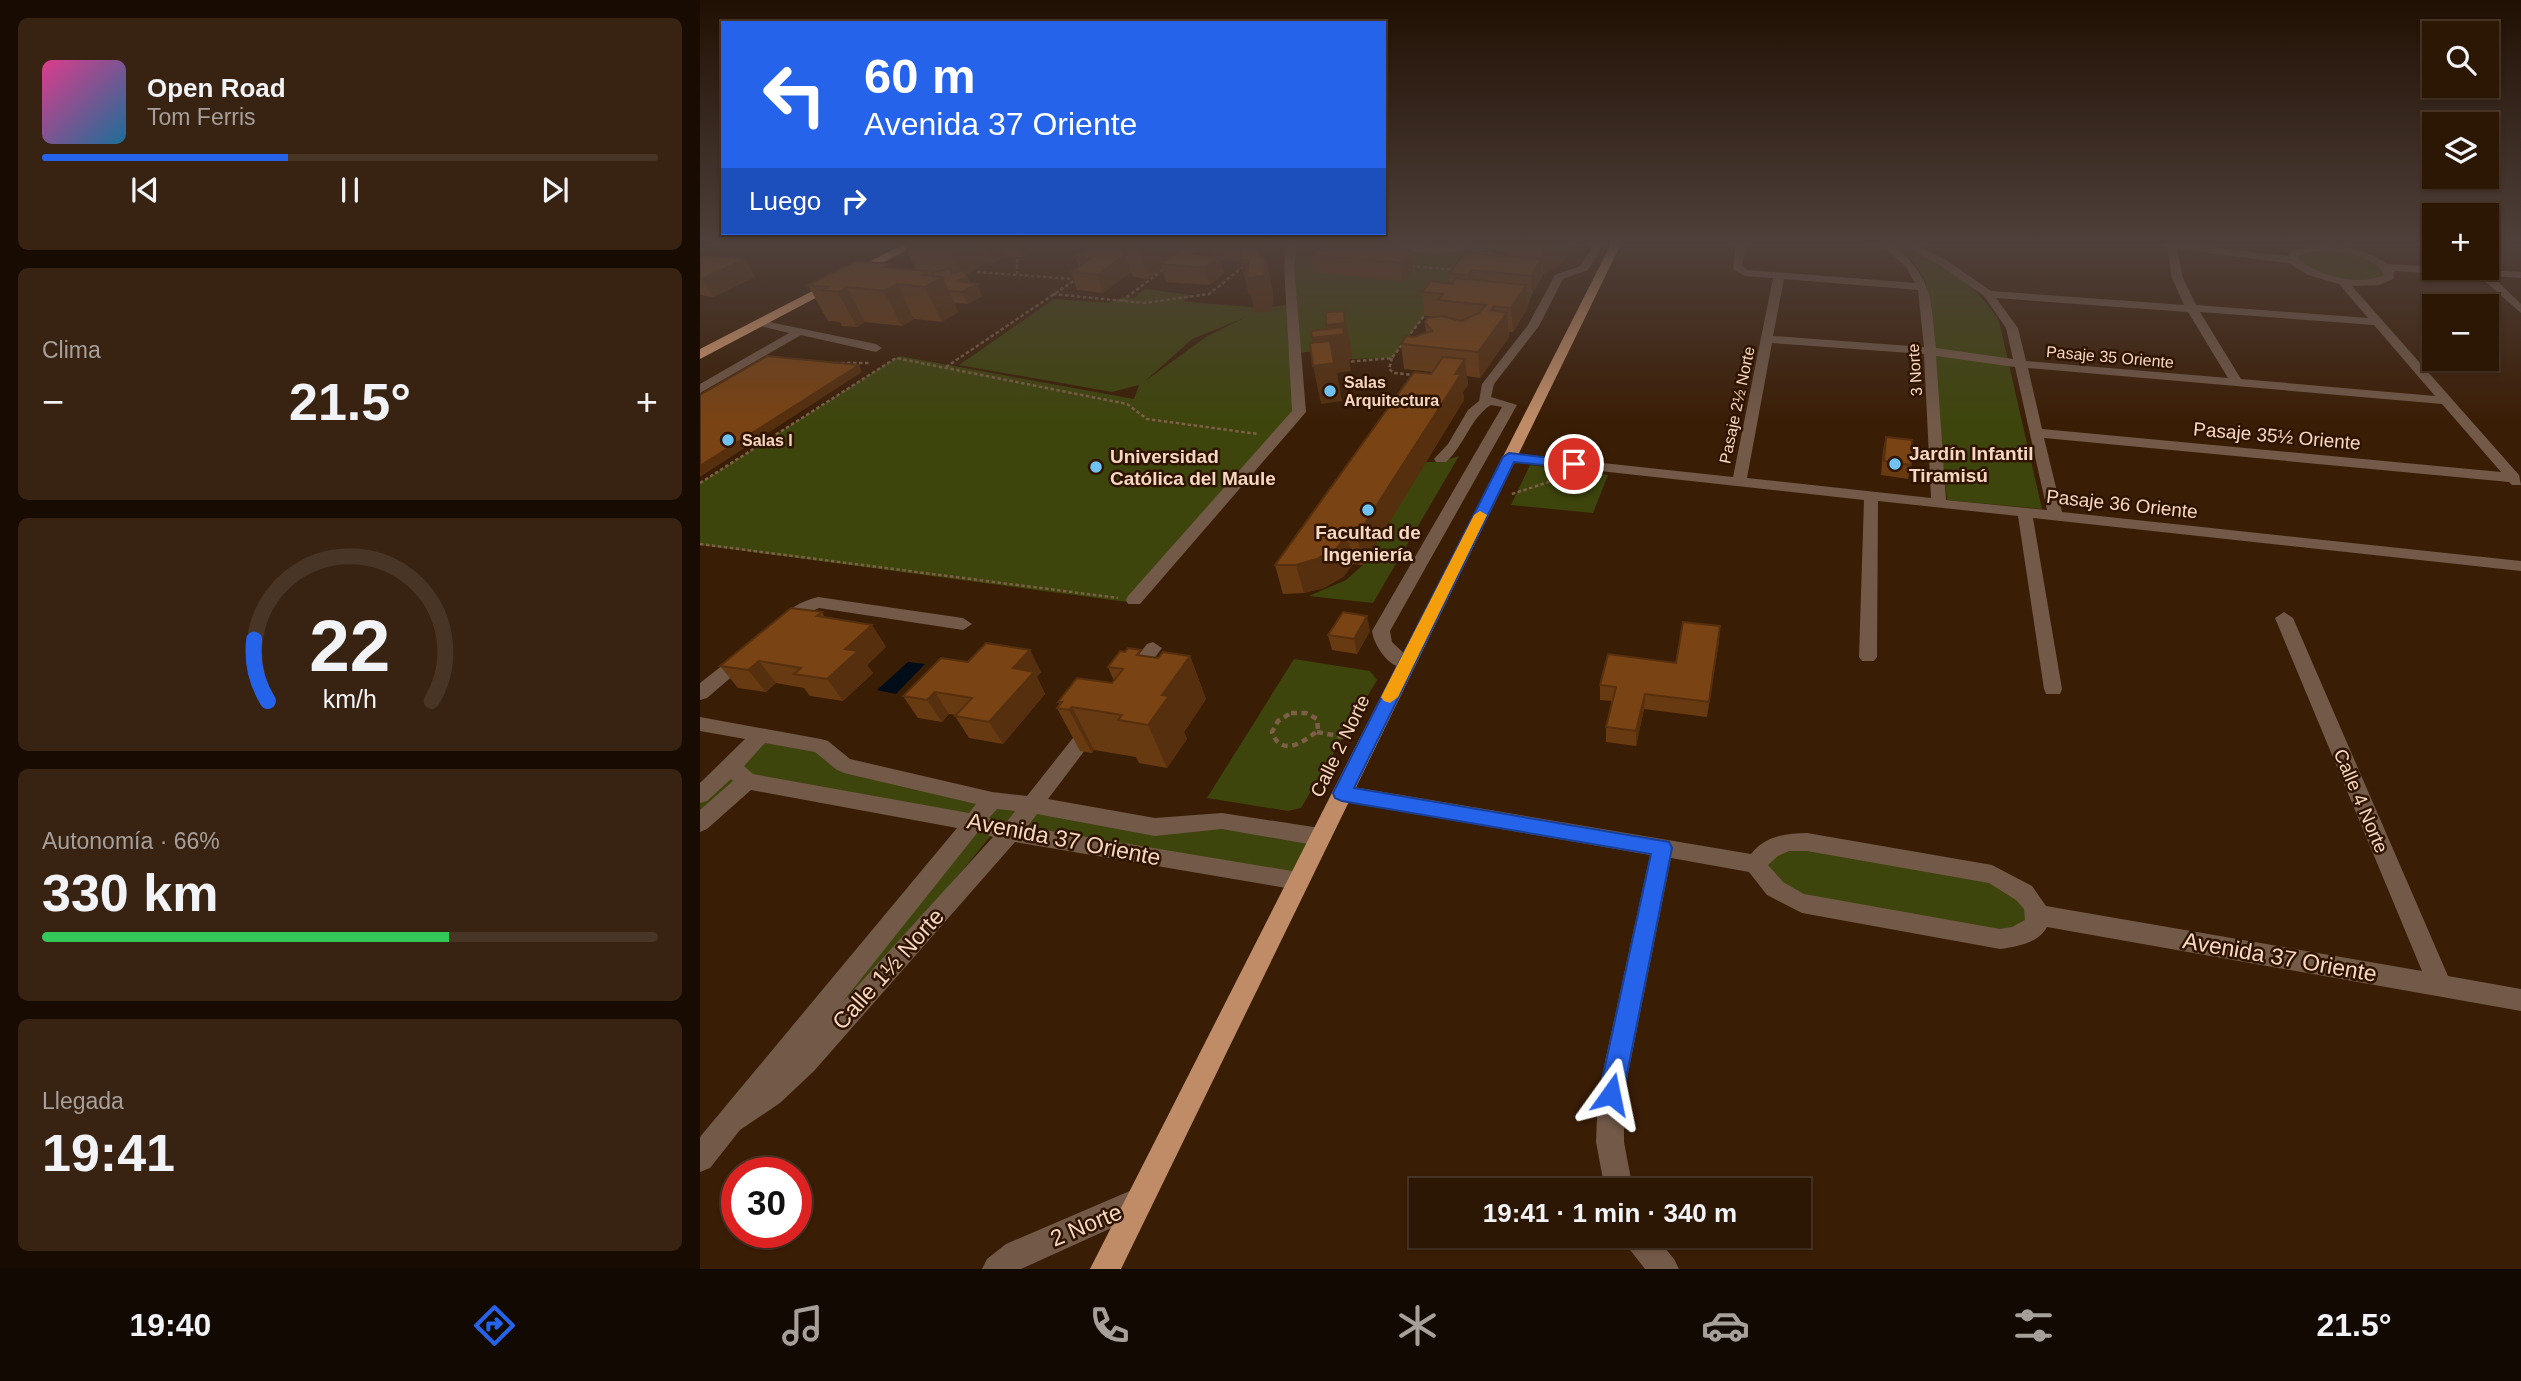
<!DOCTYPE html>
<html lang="es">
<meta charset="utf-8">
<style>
:root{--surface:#2c1604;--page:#382313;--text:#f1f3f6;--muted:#a69f9a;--line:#483526;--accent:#2563eb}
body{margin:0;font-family:Helvetica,sans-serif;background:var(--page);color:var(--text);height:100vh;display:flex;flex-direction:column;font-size:26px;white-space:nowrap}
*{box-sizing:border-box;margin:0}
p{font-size:23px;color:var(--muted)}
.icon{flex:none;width:38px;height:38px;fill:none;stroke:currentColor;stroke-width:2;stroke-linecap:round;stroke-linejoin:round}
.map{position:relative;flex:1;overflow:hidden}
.drawer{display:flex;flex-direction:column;gap:18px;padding:18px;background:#180c02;width:700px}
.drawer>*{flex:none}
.top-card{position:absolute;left:21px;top:21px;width:665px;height:214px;border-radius:0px;box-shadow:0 2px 5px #0004,0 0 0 2px var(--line);background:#2563eb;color:#fff;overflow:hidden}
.tools{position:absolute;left:1722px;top:21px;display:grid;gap:14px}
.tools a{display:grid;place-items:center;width:77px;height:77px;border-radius:0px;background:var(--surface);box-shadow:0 2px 5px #0004,0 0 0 2px var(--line);font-size:35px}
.speed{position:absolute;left:21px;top:1157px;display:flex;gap:14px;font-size:35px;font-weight:700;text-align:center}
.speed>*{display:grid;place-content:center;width:91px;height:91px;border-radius:50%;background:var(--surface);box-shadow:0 2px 5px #0004,0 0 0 2px var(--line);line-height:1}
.speed .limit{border:10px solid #d22;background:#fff;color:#111}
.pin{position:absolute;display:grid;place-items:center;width:60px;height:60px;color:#fff;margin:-30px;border:4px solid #fff;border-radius:50%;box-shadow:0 2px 7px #0007}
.me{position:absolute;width:77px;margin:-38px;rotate:12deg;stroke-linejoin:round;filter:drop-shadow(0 0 5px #0008)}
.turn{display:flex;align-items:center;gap:24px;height:147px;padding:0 28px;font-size:32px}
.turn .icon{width:91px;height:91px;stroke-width:2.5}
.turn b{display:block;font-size:49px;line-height:60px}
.then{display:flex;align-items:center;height:66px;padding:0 28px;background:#0003;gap:14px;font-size:26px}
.big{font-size:52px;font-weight:600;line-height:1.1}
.drawer .tile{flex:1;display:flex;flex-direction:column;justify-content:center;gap:10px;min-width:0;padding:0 24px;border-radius:10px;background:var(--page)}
.drawer .dial{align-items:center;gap:0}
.dial svg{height:182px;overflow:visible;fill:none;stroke:var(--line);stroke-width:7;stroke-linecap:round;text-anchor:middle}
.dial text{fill:var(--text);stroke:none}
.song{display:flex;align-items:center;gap:21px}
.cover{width:84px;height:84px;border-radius:10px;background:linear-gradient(135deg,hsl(330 70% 55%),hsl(200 70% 35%))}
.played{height:7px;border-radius:4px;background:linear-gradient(90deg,var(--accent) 40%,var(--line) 40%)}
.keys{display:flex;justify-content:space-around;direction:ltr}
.heat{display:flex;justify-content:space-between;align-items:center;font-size:38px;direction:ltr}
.charge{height:10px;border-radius:5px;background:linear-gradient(90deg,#34c759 66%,var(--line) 0)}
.trip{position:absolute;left:709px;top:1178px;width:402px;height:70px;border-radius:0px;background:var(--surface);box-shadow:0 2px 5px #0004,0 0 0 2px var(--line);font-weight:600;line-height:70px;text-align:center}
.dock{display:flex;height:112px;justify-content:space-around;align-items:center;background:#120902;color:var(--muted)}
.dock .icon{width:49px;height:49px}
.dock .current{color:var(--accent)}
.dock b{font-size:32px;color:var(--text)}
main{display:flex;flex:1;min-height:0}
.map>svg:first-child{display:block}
.green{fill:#3e450c;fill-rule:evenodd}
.water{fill:#000c17}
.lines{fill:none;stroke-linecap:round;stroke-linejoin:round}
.path-far1{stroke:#7d5f48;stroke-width:2.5;stroke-dasharray:3.5 2.5;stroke-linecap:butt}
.path{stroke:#7d5f48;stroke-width:4.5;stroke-dasharray:6 4.5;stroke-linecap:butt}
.minor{fill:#725948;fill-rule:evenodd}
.major{fill:#bf8c67;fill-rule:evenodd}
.highway{fill:#dda073;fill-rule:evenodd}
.wall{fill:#683a11}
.shaded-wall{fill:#552f0e}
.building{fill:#794314;stroke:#552f0e;stroke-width:2}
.route{fill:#2563eb;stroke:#184099;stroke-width:2}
.slow{fill:#f59e0b}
.poi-dot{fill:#6fc2f4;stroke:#2f1400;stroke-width:2.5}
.labels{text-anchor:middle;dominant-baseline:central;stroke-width:5;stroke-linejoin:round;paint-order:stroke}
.far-street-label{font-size:16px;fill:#f7d7c1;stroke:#2f1400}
.far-poi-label{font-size:16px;font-weight:bold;fill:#f7d7c1;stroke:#2f1400;text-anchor:start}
.street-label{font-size:19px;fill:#f7d7c1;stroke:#2f1400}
.poi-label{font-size:19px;font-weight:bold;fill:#f7d7c1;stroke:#2f1400;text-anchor:start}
.near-street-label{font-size:23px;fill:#f7d7c1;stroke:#2f1400}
</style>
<main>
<section class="drawer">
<div class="tile">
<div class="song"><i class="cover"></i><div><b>Open Road</b><p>Tom Ferris</p></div></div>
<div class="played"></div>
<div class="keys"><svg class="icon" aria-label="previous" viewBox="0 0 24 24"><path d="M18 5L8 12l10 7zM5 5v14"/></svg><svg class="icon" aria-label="pause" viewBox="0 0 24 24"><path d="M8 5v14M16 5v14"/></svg><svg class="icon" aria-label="next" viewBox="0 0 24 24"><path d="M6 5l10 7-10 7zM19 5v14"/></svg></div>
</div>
<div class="tile"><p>Clima</p>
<div class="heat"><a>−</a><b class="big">21.5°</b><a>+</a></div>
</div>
<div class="tile dial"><svg viewBox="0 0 100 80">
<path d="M14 69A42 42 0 1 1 86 69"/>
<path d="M14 69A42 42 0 0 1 8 42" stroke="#2563eb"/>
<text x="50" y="56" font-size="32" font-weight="700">22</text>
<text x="50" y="72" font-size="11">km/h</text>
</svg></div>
<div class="tile"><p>Autonomía · 66%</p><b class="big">330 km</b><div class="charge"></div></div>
<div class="tile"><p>Llegada</p><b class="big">19:41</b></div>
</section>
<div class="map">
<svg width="1821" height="1269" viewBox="0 0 1821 1269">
<rect width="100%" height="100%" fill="#3a1d05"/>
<path class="green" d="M595 244H665L772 252 747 245 792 244 790 253 818 258 811 270 843 274 842 277 773 288 832 294 827 309 733 305 692 358 652 359 650 347 597 353 602 411 435 603 0 545V483L199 356 434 399 439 385 412 392 259 365 354 299 408 303 423 297 434 298 445 289 492 295 483 301 489 302 565 308 588 305ZM546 317 506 337 444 382 492 339Z
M1191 244C1227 244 1282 291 1299 321L1342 509 1247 500 1226 282 1214 262Z
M1622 248 1666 256 1690 272 1682 280 1641 281 1599 266 1594 252Z
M759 456 673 603 609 596 646 580 663 565 726 462H741Z
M830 465 908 475 893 513 811 505Z
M594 659 670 671 677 680 601 808 588 811 507 798Z
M61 735 121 746 138 763 455 827 501 821 620 837 598 881 298 827 105 1062 71 1094 273 823 47 781 0 823V795Z
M1074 846 1292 874 1338 915 1316 937 1084 896 1062 855Z"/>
<path class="water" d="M208 662 225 664 196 694 177 690Z"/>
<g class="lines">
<path class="path-far1" d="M780 253 803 257
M558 254 569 244
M317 259V274
M711 266 756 270
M277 272 373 279
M353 294 444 303 509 294 544 266
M422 301 465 268
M692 358 689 369 694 373 715 375
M645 362 692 358 727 312
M123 363H170
M246 367 378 278
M0 483 196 358 427 404 447 419 558 434
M812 494 861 478
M0 544 418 598"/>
<path class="path" d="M591 713H606L617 719 618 730C605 742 581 758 572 732L578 721Z
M617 732 649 738"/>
<path class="minor" d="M587 244H597L594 265 606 412 440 604H428L426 600 428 596 592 411 584 265Z
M679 244 742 247 775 244C753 262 710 250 684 247Z
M887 244H897L901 249 888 270 863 279 839 326 794 384 791 397 817 405 690 631 692 642 715 664 712 668C694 674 674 648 672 631L802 407 791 405C770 418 765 445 746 462H736L734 459 748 444 768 410 779 401 782 384 828 325 855 275 880 266 891 249Z
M1036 244H1046L1042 266 1048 270 1215 283 1206 267 1184 247H1165L1160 244H1215L1246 260 1291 291 1484 305 1472 278 1467 248 1453 244H1480L1588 256 1591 251C1624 242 1659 244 1687 264L1821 272V278L1792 276 1821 304V313L1779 276 1694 271 1693 279 1679 285 1652 286 1819 475 1821 485H1812L1809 482 1344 438 1362 512 1821 561V571L1333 518 1362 689 1360 694H1346L1344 689 1318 516 1178 501 1177 657 1174 661H1162L1159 657 1164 500 809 461 802 457 809 453 1033 477 1073 278 1045 276 1033 269ZM1204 245 1238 264 1284 296 1306 328 1313 359 1236 348C1230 300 1235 282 1196 247ZM1477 249 1589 263 1608 275 1639 284 1668 318 1496 305 1483 278ZM1613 251C1636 251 1674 253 1684 275 1657 287 1620 276 1598 259L1599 255ZM1084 279 1218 290 1224 347 1073 336ZM1296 298 1488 312 1528 378 1326 361 1318 328ZM1500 312 1674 325 1735 396 1541 379ZM1072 343 1224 354 1231 498 1047 478ZM1236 356 1315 367 1347 510 1246 500ZM1328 368 1742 404 1801 472 1342 429Z
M60 320 176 344 182 348 176 352 101 335 0 393V384L89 333 56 325V321Z
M118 597 263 618 272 624 263 630 119 608C105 613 94 632 78 628L75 624C86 610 101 601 118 597Z
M1584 612 1593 618 1748 976 1821 989V1011L1347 927C1339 943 1316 947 1300 949L1102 913 1067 895 1049 872 971 858 924 1094V1142L933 1190H905L896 1142 898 1094 950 855 642 801 635 799 632 793 635 787 642 785 1051 854C1065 836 1086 833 1107 833L1292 865 1332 886 1346 906 1722 971 1575 618ZM1089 851H1107L1289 883 1316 900 1324 909 1325 920 1312 927 1300 929 1104 894 1083 882 1068 865 1078 856Z
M453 642 462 648 459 652 438 681H426L423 676 426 671 447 644Z
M43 652 49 654 52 658 49 662 7 698 0 700V683L37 654Z
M0 717 121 739 128 741 150 759 292 792 327 796 384 724H398L401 729 348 799 455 818 522 813 620 828 628 831 631 837 628 843 620 846 522 829 455 836 337 814 327 827 598 872 606 874 609 881 606 888 598 890 315 842 114 1071 80 1103 40 1130 10 1168 0 1172V1137L257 828 51 790 7 829 0 832V810L33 781 31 779 7 801 0 803V783L45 739 0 731ZM65 743 115 752 137 770 144 773 276 804 269 813 53 774 44 766ZM297 809 315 811 306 823 289 818ZM278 832 293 837 141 1004Z
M439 1187 449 1191 453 1201 449 1211 321 1269H282L287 1259 306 1244Z
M922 1236H955L974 1259 979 1269H945L927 1246Z"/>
<path class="major" d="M911 244H921L421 1269H390Z"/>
<path class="highway" d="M204 244H218L0 359V349Z"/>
</g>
<path class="wall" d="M204 244H332L335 249 321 257 304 256 294 262H287L266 275 270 283 277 284 282 296 268 304 254 303 258 312 242 322 214 319 202 326 165 322 157 327 142 326 140 322 128 321 108 285 190 264 192 268 216 270Z
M354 244H549V245L558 244H566H559L562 258 565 257 573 291 572 311 555 313 551 294H549L541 261 520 260 524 273 510 285 466 282 462 268 449 279 433 277 431 272 403 293 377 290 371 272 379 267 375 257 391 247Z
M793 244H875L859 266 843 274 842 273V277L832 294 826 293 827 309 813 332H809V337L780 378 767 376 768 385 763 392 764 400 663 565 653 564 643 577 624 588 604 593 583 594 575 565 732 372 704 369 701 344 713 337 726 333 725 322 735 317 725 316 722 292 750 283 749 273 810 257V255L793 249Z
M710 250 713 267 711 275 702 281 613 272 610 255Z
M0 258 45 259 55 277 13 297 0 295Z
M1186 437 1211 465 1208 479 1181 475 1183 450Z
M122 612 125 618 172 625 186 647 167 665 173 673 143 701 110 696 104 688 76 683 66 692 38 688 20 666Z
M670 631 657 654 632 650 628 635Z
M1019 641 1007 717 944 709 936 746 906 742V727L912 701 900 700V685L976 663Z
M444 656 458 658 490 656 506 699 484 732 487 739 467 768 439 763 436 757 394 750 392 753 380 751 357 708 360 705 358 702 412 683 414 681 408 667Z
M341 672 337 677 345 694 303 744 269 738 255 716 256 715 249 714 242 722 218 718 203 696Z"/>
<path class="shaded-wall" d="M248 244H280L287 262 266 275 271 287 277 284 282 296 268 304 257 281 262 277Z
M286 244H300L304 256 294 262Z
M315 244H332L335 249 321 257Z
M440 244H488L461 264 462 268 449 279 438 245Z
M506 244H508L512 259 493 254Z
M536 244H549L551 252 559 258V244L565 267V257L573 291 572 311 555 313 551 294H549Z
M842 244H875L859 266 843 274Z
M710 250 713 267 711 275 702 281 700 263Z
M425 255 431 272 403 293 397 275Z
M519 256 524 273 510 285 505 268Z
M45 259 55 277 13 297 2 279Z
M841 259 842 277 832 294 831 276Z
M190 264 200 285 197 284 214 319 202 326 184 291 185 267Z
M772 270 773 288 770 293 768 275Z
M226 271 232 283 242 277 258 312 242 322 225 287 222 275Z
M826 285 827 309 813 332 811 308Z
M147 287 165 322 157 327 138 292Z
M794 306 796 328 807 313 809 337 780 378 778 352 791 310Z
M644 311 651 347 652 359 649 360 651 371 637 373 642 401 621 404 613 366 617 365 612 338 629 336 626 325Z
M765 359 768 385 763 392 764 400 663 565 657 536Z
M159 365 162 372 0 477V466Z
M647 535 653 564 643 577 624 588 604 593 596 565Z
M667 616 670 631 657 654 654 639Z
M172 625 186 647 167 665 173 673 143 701 127 679 145 649Z
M1020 626 1019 641 1007 717 1009 702Z
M330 650 341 672 337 677 345 694 303 744 289 722 313 668Z
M490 656 506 699 484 732 487 739 467 768 448 725 462 695Z
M59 661 76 683 66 692 48 670Z
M235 692 249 714 242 722 227 700Z
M945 694 944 709 936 746V731Z
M372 707 394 750 392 753 369 710Z"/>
<path class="building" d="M396 244H422L425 255 397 275 371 272 391 258 375 257Z
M488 244H506L493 254 519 256 505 268 461 264Z
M559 244V258L565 257 564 276 547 278 548 260H540L542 245Z
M628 244H645L710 250 709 258 700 263 610 255Z
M765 253 841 259 831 276 772 270 768 275 749 273Z
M6 255 45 259 2 279H0V258Z
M156 261 190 264 185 267 226 271 222 275 242 277 225 287 197 284 184 291 147 287 138 292 123 290 128 287 108 285Z
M251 269 252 273 264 270 267 277 256 281 277 284 262 292 248 291 242 277 234 276 233 272Z
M756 278 826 285 811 308 794 306 791 310 807 313 778 352 701 344 706 336 713 337 732 331 725 322 727 318 742 316 761 321 779 313 786 305 738 300 743 294 722 292 731 281 752 284Z
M644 311 645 323 626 325V312Z
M643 327 644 334 612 338 611 331Z
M630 341 634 363 613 366 610 343Z
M67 356 159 365 0 466V395Z
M743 357 765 359 755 374H761L657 536 647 535 636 549 617 559 596 565H575L714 372 731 374Z
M1186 437 1212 440 1211 465 1184 461Z
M91 608 122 612 117 616 172 625 145 649 158 651 127 679 94 674 101 668 59 661 48 670 20 666Z
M643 612 667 616 654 639 628 635Z
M983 622 1020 626 1009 702 945 694 936 731 906 727 916 687 900 685 908 654 976 663Z
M286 643 330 650 313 668 334 672 289 722 255 716 272 698 235 692 227 700 203 696 241 658 268 662Z
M428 648 441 650 437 655 458 658 463 652 490 656 462 695 469 696 448 725 418 720 422 715 372 707 369 710 357 708 362 702H358L377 678 412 683 423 669 408 667 420 651 425 652Z"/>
<linearGradient id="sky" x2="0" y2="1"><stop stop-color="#201003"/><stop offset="0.58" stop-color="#4f403b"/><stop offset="1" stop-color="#4f403b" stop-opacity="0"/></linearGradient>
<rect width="1821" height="421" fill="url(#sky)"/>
<path class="route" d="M809 453 874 461 881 464 874 468 814 462 654 788 969 842 972 848 923 1094 920 1102 911 1106 903 1102 899 1094 951 854 642 801 635 798 633 793 803 457Z"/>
<path class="slow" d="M780 511 787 515 698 697 690 703 684 701 681 697 774 515Z"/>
<g class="poi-dot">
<circle cx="630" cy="391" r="7"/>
<circle cx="28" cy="440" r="7"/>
<circle cx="1195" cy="464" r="7"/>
<circle cx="396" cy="467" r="7"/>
<circle cx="668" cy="510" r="7"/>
</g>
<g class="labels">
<g class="far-street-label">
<text transform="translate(1410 357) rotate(5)">Pasaje 35 Oriente</text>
<text transform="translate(1215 370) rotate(-94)">3 Norte</text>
<text transform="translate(1037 405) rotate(-78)">Pasaje 2½ Norte</text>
</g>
<g class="far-poi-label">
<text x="644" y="382">Salas<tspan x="644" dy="18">Arquitectura</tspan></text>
<text x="42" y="440">Salas I</text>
</g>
<g class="street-label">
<text transform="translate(1577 436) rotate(5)">Pasaje 35½ Oriente</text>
<text transform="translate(1422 504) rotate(6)">Pasaje 36 Oriente</text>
<text transform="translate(640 746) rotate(-64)">Calle 2 Norte</text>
<text transform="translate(1661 801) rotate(67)">Calle 4 Norte</text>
</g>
<g class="poi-label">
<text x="1209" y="453">Jardín Infantil<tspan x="1209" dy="22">Tiramisú</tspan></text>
<text x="410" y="456">Universidad<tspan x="410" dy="22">Católica del Maule</tspan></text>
<text x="668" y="532" text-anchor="middle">Facultad de<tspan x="668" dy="22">Ingeniería</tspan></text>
</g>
<g class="near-street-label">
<text transform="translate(364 839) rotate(11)">Avenida 37 Oriente</text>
<text transform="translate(1580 957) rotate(10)">Avenida 37 Oriente</text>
<text transform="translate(188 969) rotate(-48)">Calle 1½ Norte</text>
<text transform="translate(386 1225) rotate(-23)">2 Norte</text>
</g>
</g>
</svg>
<div class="tools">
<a><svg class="icon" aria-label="search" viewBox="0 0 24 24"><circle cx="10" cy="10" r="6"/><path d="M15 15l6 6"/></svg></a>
<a><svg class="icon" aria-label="layers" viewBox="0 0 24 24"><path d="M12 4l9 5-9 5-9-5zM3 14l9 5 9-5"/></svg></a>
<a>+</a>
<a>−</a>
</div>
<div class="speed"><div class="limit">30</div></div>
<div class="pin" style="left:874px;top:464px;background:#d93025"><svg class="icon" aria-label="arrive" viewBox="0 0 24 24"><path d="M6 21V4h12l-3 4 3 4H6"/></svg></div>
<svg class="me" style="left:911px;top:1094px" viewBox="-20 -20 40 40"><path d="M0-17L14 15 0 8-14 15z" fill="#2563eb" stroke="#fff" stroke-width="4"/></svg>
<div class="trip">19:41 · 1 min · 340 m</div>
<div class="top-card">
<div class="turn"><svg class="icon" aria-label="left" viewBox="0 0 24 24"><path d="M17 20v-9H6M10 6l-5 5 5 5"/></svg><div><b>60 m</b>Avenida 37 Oriente</div></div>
<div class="then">Luego<svg class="icon" aria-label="right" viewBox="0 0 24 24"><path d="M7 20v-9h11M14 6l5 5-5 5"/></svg></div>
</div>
</div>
</main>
<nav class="dock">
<b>19:40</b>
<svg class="icon current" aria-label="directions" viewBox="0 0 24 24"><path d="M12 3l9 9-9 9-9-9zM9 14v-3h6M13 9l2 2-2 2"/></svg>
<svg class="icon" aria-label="music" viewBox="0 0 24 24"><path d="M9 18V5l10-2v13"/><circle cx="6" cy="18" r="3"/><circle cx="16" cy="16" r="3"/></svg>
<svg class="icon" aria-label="phone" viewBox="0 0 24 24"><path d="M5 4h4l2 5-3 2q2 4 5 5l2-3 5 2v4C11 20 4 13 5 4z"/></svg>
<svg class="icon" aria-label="climate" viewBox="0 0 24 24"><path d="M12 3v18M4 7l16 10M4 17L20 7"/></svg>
<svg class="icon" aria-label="car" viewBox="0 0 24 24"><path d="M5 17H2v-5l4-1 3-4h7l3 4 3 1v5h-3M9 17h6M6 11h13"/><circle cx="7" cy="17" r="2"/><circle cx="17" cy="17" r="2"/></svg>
<svg class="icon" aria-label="filters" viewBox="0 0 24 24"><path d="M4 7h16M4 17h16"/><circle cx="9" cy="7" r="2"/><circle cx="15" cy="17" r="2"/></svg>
<b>21.5°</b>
</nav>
